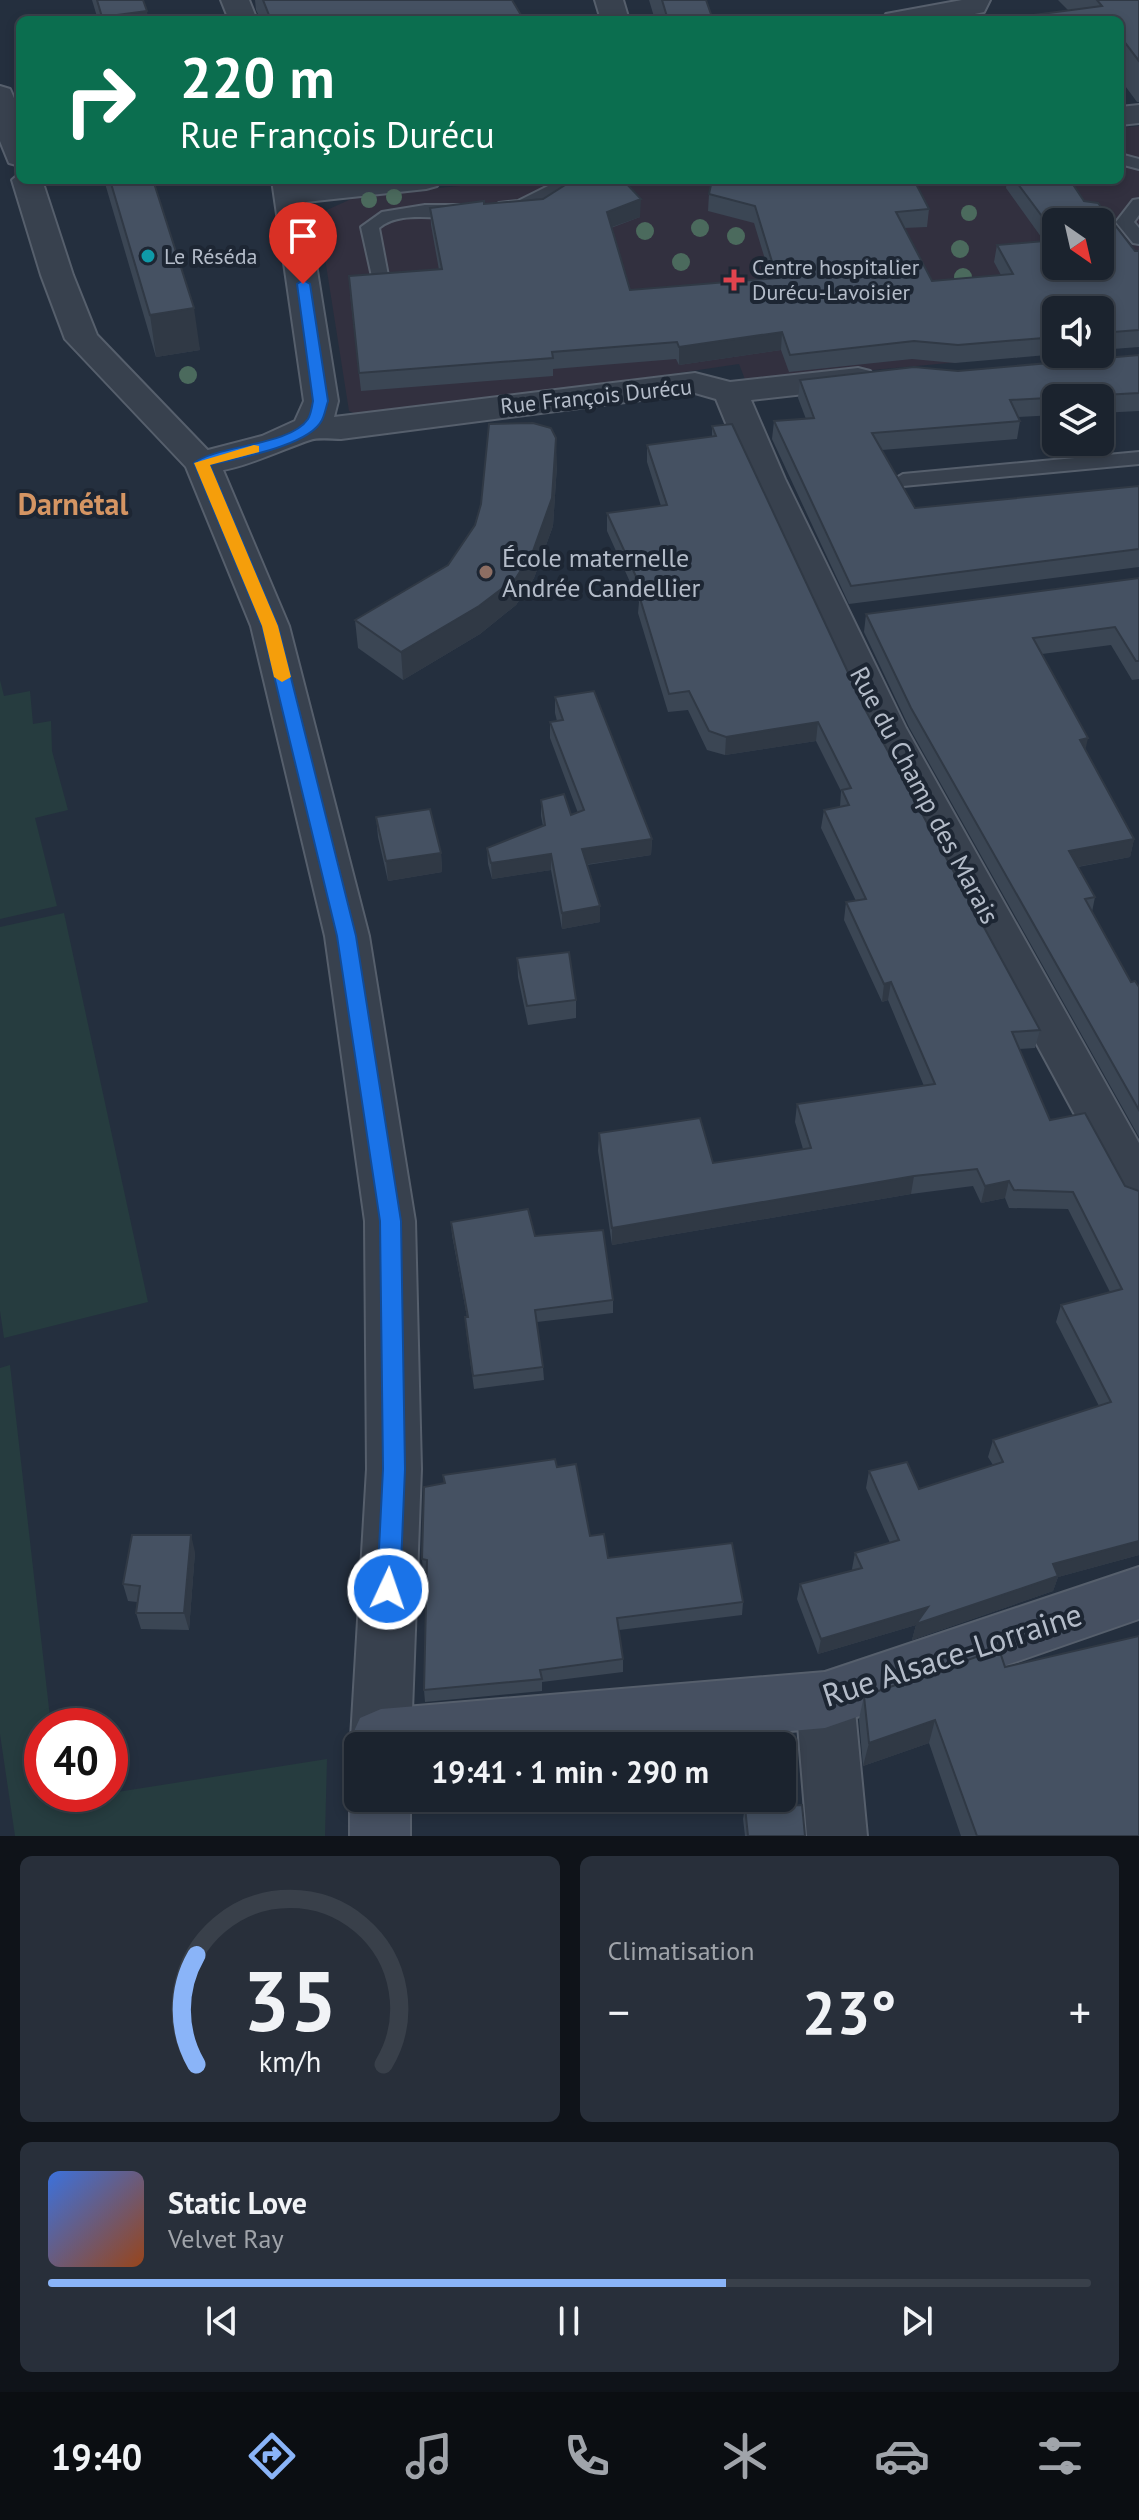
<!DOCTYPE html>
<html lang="fr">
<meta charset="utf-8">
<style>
:root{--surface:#1b232e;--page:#282f3a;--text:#f1f3f6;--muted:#a0a4aa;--line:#39404a;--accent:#8ab4f8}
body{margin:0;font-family:"PT Sans",sans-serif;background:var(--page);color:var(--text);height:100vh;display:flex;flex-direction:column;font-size:30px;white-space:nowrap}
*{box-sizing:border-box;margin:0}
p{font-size:26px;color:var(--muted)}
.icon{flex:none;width:44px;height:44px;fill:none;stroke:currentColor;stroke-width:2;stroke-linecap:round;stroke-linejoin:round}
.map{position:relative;height:1836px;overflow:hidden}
.drawer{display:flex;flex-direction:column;gap:20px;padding:20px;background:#0f1319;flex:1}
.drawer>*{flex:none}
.guide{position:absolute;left:16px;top:16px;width:1108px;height:168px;border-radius:12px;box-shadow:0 4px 12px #0003,0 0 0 2px var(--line);background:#0b6e4f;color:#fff;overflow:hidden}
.needle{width:52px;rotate:146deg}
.fabs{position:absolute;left:1042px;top:208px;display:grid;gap:16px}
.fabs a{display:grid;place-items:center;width:72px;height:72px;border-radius:12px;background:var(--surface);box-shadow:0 4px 12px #0003,0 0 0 2px var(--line);font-size:40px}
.speed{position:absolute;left:24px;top:1708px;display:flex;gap:16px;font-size:40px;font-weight:700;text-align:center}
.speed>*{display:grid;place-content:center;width:104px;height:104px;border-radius:50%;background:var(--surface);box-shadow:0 4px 12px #0003,0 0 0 2px var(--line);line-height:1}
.speed .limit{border:12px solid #d22;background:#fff;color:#111}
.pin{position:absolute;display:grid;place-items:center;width:68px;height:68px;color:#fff;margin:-82px -34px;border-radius:50% 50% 50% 0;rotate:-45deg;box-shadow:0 0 8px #0007}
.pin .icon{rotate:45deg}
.me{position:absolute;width:88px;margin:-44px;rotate:3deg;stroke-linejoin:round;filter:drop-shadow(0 0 6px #0008)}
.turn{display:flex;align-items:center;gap:28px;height:168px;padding:0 32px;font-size:36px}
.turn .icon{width:104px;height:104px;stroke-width:2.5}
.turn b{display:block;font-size:56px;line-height:68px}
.big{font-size:60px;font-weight:700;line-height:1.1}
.drawer .card{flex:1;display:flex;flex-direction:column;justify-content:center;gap:12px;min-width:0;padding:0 28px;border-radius:12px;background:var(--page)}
.drawer .dial{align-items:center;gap:0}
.dial svg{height:208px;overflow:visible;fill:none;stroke:var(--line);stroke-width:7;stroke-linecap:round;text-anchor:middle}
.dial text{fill:var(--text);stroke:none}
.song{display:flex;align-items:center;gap:24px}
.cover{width:96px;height:96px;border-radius:12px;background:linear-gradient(135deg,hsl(220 70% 55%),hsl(20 70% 35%))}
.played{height:8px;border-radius:4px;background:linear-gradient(90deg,var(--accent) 65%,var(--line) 65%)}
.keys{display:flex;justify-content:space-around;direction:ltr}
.heat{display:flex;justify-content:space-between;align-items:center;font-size:44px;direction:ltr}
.drawer .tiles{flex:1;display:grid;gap:20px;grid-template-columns:1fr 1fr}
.card:last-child{grid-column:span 2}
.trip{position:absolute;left:344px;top:1732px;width:452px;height:80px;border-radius:12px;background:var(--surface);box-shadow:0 4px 12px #0003,0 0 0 2px var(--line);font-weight:700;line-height:80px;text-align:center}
.tab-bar{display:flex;height:128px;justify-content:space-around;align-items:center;background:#0b0e12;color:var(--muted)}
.tab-bar .icon{width:56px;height:56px}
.tab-bar .current{color:var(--accent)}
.tab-bar b{font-size:36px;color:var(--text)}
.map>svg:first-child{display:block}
.medical{fill:#32303f;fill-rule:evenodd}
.green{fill:#263c3f}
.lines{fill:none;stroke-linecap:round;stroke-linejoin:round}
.service-casing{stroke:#565f6c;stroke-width:4}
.minor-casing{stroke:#565f6c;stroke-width:4}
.tertiary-casing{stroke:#565f6c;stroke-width:4}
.secondary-casing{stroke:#565f6c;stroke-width:4}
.service{fill:#38414e;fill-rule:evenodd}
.minor{fill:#38414e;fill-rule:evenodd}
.tertiary{fill:#38414e;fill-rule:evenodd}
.secondary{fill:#465061;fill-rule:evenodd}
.tree{fill:#4b6a5d}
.wall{fill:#3b4654;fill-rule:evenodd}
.shaded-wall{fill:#303945}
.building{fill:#455162;stroke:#303945;stroke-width:2}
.route{fill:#1a73e8;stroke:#114b97;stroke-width:2}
.slow{fill:#f59e0b}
.culture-dot{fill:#0f9aa8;stroke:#1d2633;stroke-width:3}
.health-dot{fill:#e0444e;stroke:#1d2633;stroke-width:3}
.education-dot{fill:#8d6e63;stroke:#1d2633;stroke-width:3}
.labels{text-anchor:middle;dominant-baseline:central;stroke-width:8;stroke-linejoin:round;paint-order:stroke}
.far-poi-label{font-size:22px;fill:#b4bcc9;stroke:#1d2633;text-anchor:start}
.far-street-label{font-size:22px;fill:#b4bcc9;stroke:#1d2633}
.poi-label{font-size:26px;fill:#b4bcc9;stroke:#1d2633;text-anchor:start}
.street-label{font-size:26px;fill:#b4bcc9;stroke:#1d2633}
.quarter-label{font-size:30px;font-weight:bold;fill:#d59563;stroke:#1d2633}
.near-street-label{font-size:32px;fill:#b4bcc9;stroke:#1d2633}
</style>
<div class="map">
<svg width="1139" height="1836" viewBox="0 0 1139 1836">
<rect width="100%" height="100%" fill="#242f3e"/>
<path class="medical" d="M1139 126V346L1100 310H1056V353L746 382 739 364 367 419 349 411 318 214 360 195 527 180H1120V128ZM1056 222H1100V266H1056Z"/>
<path class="green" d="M0 680 4 696 30 691 33 724 51 721 52 751 68 810 35 818 57 906 0 919Z
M64 913 148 1302 4 1338 0 1311V927Z
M10 1365 51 1726H42V1794H59L60 1801 327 1759 325 1836H15L0 1734V1368Z"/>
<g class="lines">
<defs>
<path id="service" d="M1120 154 1139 159V169L1120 164Z
M597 180 595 184C584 186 572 187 562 190 543 198 517 225 497 207L499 203 518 201 558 181Z
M1139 199V215L1134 222 1139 228V244L1133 243 1116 222 1133 200Z
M425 205H461L469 210C450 227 405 206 379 228L390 286 381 291 375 290 361 227 382 212Z
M1139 452V464L903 486 893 480 903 474Z"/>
<path id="minor" d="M221 0H249L257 20H229Z
M595 0H623L629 20H601Z
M962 0H990L984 12C950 20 917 20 882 20L886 14Z
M1139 105V123L1120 125V107Z
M272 180H302L303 183 336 180H441L437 186 426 189 306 202 338 401 334 417 695 373 730 382 858 368 870 371 875 378 870 385 858 388 751 400 785 479 906 728 1139 1143V1208L1122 1202 866 728 749 479 716 399 695 393 341 439C331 439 319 437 310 440 277 451 223 479 189 471L184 463 189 455 262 436 295 421 304 401Z
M825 1672 846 1680 854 1700 867 1836H807L796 1700 804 1680Z"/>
<path id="tertiary" d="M0 86 10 89 20 112V166L9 163 0 141Z
M20 173V180H42L73 275 97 335 220 463 289 626 369 936 415 1221 421 1469 411 1738 407 1746H358V1753L351 1738 367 1469 365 1221 325 936 251 626 186 467 65 339 41 275 12 180Z"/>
<path id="secondary" d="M1139 1567V1619L825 1728 622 1746H358V1762L351 1738 360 1718 381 1709 825 1672Z
M358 1779V1798H410V1836H350V1798Z"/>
</defs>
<use href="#service" class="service-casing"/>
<use href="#minor" class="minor-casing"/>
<use href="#tertiary" class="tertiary-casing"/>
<use href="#secondary" class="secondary-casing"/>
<use href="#service" class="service"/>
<use href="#minor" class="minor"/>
<use href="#tertiary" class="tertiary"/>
<use href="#secondary" class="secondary"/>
</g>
<g class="tree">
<circle cx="394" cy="197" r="8"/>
<circle cx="369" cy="200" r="8"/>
<circle cx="969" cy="213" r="8"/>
<circle cx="700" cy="228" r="9"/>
<circle cx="645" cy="231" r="9"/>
<circle cx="736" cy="236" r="9"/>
<circle cx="960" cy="249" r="9"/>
<circle cx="681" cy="262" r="9"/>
<circle cx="963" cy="277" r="9"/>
<circle cx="188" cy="375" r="9"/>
</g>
<path class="wall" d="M92 0H143L148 20H98Z
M255 0H512L524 20H261L256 10Z
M649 0H706L713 20H655Z
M1058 0H1139V102H1137L1120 79V20H1025L1026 16 1068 10Z
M104 180H153L200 350 156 357Z
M1007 180H1070L1084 201 1135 251H1139V347L1100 350V310H1056V354H1058L955 363 912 359 789 372 781 350 679 365 676 359 553 369V376L361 391 350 294 439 270 431 225 430 208 484 204 640 217 611 228 630 290 771 279 754 223 708 211 709 194 929 209 927 227 904 228 932 281 1001 275 994 262 997 245 1044 241 1006 188ZM1056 222 1100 266H1056Z
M1139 355V411L1100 413V398H1056V415L1018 417 1020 421 1017 439 882 450 915 508 1139 486V567L849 604 772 439 774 421 806 419 798 398 800 380 958 371Z
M712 426 1040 1030 1035 1048 1019 1049 1050 1120 1125 1186 1139 1191V1555L1058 1577 1053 1591 912 1640 916 1625 818 1654 797 1599 800 1584 853 1571 852 1569 855 1553 890 1543 866 1488 869 1471 919 1489 993 1465 988 1457 993 1440 1099 1406 1056 1322 1061 1305 1110 1292 1068 1209 1009 1208 1005 1198 981 1203 973 1186 911 1194 612 1245 598 1151 599 1133 713 1163 803 1149 795 1122 797 1104 924 1086 888 1000 882 1002 844 920 846 902 856 901 821 828 824 810 840 807 841 791 816 741 725 755 707 750 688 710 668 712 638 613 639 602 607 531V513L661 506 647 462V445L712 437Z
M557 465 553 526 534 578 516 605 480 634 403 680 358 648 355 620 448 565Z
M1139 578V679L1132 680 1111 645 1042 654 1085 750 1134 839 1130 857 1078 867 1095 897 1092 912 1131 982 1139 987V1137L909 727 864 632 866 614Z
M555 697 652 839 651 855 587 865 600 906V922L562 929 551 870 492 879 488 864 487 848 543 826 541 816V800L571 815 578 813 550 738V722L557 721 555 713Z
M376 817 441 853 442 872 388 881 378 837Z
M517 958 576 1000V1018L528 1025 518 977Z
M451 1222 535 1236 613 1300V1313L537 1322 543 1367 544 1380 474 1389 466 1330 465 1317H467L452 1235Z
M557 1467 590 1536 608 1558 743 1602 742 1615 619 1630 623 1659V1672L542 1682V1691L425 1702 424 1690 427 1572H423L422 1559 444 1483 443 1475Z
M195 1552 189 1630 141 1629 136 1613 137 1602 128 1601 123 1584Z
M1005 1667 1139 1836H961L929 1743 863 1766 859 1719 864 1696Z
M745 1807 805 1836H745L743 1819Z"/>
<path class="shaded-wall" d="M147 11 148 20H103L102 17Z
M1123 40 1120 57V41Z
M641 199 640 217 606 229 607 212Z
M194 308 200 350 156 357 150 315Z
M782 332 781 350 679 365V347Z
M556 438 557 465 553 526 534 578 516 605 480 634 403 680 401 652Z
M818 722 816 741 725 755 726 737Z
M1088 738 1084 756 1080 740Z
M652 839 651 855 582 865V849Z
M1134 839 1130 857 1065 869 1069 851Z
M441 853 442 872 388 881 386 861Z
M551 854V870L492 879 491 863Z
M600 906V922L562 929V913Z
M891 982 888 1000 882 1002 884 984Z
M914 1176 911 1194 612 1245V1228Z
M1009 1181 1005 1198 981 1203 985 1186Z
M191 1535 195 1552 189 1630 184 1613Z
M1139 1541V1555L1058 1577 1053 1591 912 1640 916 1625 818 1654 821 1639 1053 1564Z
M935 1720 929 1743 863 1766 869 1743Z"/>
<path class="building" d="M97 0H143L147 11 102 17Z
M263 0H512L524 20H271Z
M662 0H706L713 20H668Z
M1097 0H1139V61L1123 40 1120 41V20H1030L1026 16 1102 6Z
M110 180H153L194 308 150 315Z
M573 180H623L641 199 607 212 630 290 777 278 755 206 709 194 712 180H914L929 209 896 212 932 281 1013 274 997 245 1056 240V266H1100V222H1056V235L1015 180H1070L1084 201 1098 203 1135 251H1139V330L1100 333V310H1056V337L958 345 914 341 790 355 782 332 679 347 677 342 552 352 553 358 359 373 349 276 442 269 430 208 484 201V204L543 199Z
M1139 355V393L1010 400 1020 421 872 433 915 508 1139 486V549L851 586 774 421 814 418 800 380 914 367 958 371Z
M533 423 551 428 556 438 552 498 533 551 516 578 479 606 401 652 355 620 448 565 475 525 481 504 489 424Z
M732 424 866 711 1040 1030 1012 1032 1050 1120 1085 1113 1125 1186 1139 1191V1541L1053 1564 1058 1576 916 1624 928 1607 821 1639 800 1584 862 1568 855 1553 899 1540 869 1471 907 1462 919 1489 1003 1462 993 1440 1111 1402 1061 1305 1122 1289 1073 1192 1014 1190 1009 1181 985 1186 977 1169 914 1176 612 1228 599 1133 700 1118 713 1163 811 1148 797 1104 935 1084 891 982 884 984 846 902 866 899 824 810 849 805 842 790 851 788 818 722 726 737 709 731 689 691 669 694 639 595 644 594 607 513 667 505 647 445 716 436 712 426Z
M1139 578V661H1136L1115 627 1033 638 1088 738 1080 740 1134 839 1069 851 1095 897 1085 899 1131 982 1135 981 1139 987V1110L911 708 866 614Z
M594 691 652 839 582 849 600 906 562 913 551 854 491 863 487 848 545 825 541 800 564 794 571 815 584 810 550 722 563 720 555 697Z
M430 809 441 853 386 861 376 817Z
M569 952 576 1000 527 1006 517 958Z
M528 1209 535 1236 603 1230 613 1300 535 1310 543 1367 473 1376 465 1317H468L451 1222Z
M555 1459 557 1467 576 1464 590 1536 604 1534 608 1558 732 1543 743 1602 617 1618 623 1659 540 1670 542 1679 424 1690 427 1560 422 1559 424 1487 445 1483 443 1475Z
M132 1535H191L184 1613H136L140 1586 123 1584Z
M1139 1636V1836H977L935 1720 869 1743 864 1696 999 1649 1005 1667Z
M802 1805 805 1836H748L745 1807Z"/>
<path class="route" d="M303 280 310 284 328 401C326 407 325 414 322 420 309 446 238 458 210 465L278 626 356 936 401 1221 405 1469 400 1589 396 1597 388 1600 380 1597 377 1589 383 1469 380 1221 337 936 262 626 194 463C217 445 290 446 308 419 311 414 312 407 313 401L297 284Z"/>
<path class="slow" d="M254 445 259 446V452L210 465 278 626 291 677 282 682 274 677 262 626 194 463Z"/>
<circle class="culture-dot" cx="148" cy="256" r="8"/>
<path class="health-dot" d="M730 268h8v8h8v8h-8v8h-8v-8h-8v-8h8z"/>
<circle class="education-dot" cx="486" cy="572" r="8"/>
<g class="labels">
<g class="far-poi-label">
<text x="164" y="256">Le Réséda</text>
<text x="752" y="267">Centre hospitalier<tspan x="752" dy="25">Durécu-Lavoisier</tspan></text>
</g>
<g class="far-street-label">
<text transform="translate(596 396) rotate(-6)">Rue François Durécu</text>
</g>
<g class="poi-label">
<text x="502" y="557">École maternelle<tspan x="502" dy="30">Andrée Candellier</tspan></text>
</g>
<g class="street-label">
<text transform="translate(925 795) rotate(62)">Rue du Champ des Marais</text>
</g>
<g class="quarter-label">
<text x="73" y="503">Darnétal</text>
</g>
<g class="near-street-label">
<text transform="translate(952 1654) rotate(-18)">Rue Alsace-Lorraine</text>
</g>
</g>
</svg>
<div class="fabs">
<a><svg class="needle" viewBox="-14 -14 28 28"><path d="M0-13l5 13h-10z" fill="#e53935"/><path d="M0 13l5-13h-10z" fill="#a0a4aa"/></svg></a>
<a><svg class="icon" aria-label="sound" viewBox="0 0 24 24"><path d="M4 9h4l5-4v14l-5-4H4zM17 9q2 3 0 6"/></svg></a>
<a><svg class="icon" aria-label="layers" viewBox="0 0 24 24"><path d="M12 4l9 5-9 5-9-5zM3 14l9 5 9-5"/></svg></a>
</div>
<div class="speed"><div class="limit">40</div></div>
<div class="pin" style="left:303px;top:284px;background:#d93025"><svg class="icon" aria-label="arrive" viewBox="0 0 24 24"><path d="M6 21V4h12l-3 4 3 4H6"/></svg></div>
<svg class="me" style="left:388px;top:1589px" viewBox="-20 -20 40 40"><circle r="17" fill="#1a73e8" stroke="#fff" stroke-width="3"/><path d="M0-11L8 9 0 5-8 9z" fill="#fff"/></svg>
<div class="trip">19:41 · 1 min · 290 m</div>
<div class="guide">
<div class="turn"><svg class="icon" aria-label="right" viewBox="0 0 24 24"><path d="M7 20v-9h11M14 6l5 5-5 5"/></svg><div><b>220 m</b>Rue François Durécu</div></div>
</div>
</div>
<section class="drawer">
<div class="tiles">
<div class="card dial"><svg viewBox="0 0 100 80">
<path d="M14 69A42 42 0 1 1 86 69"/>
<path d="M14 69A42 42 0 0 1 14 27" stroke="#8ab4f8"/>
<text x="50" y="56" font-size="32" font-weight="700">35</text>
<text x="50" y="72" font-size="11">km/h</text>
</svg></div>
<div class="card"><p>Climatisation</p>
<div class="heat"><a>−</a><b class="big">23°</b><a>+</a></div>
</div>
<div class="card">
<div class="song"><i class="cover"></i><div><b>Static Love</b><p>Velvet Ray</p></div></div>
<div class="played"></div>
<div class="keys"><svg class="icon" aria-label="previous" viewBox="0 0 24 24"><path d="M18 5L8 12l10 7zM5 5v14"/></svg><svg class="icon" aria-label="pause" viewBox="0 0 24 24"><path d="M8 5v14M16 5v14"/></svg><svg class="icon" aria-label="next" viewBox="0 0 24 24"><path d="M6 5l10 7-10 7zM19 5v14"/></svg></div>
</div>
</div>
</section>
<nav class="tab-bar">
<b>19:40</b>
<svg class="icon current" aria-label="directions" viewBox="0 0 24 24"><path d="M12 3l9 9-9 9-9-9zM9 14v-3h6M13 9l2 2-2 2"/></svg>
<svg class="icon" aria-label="music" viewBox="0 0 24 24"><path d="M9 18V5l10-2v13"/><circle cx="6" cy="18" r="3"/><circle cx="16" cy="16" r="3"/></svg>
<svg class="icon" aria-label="phone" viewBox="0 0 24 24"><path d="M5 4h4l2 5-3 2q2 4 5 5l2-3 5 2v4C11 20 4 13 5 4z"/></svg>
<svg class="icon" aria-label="climate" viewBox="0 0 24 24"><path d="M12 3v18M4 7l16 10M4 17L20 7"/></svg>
<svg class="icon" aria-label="car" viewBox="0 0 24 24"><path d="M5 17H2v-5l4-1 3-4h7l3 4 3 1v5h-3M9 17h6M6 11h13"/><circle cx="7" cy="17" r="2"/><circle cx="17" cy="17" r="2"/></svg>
<svg class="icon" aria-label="filters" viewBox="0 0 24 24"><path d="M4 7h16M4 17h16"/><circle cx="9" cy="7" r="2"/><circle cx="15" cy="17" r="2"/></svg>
</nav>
